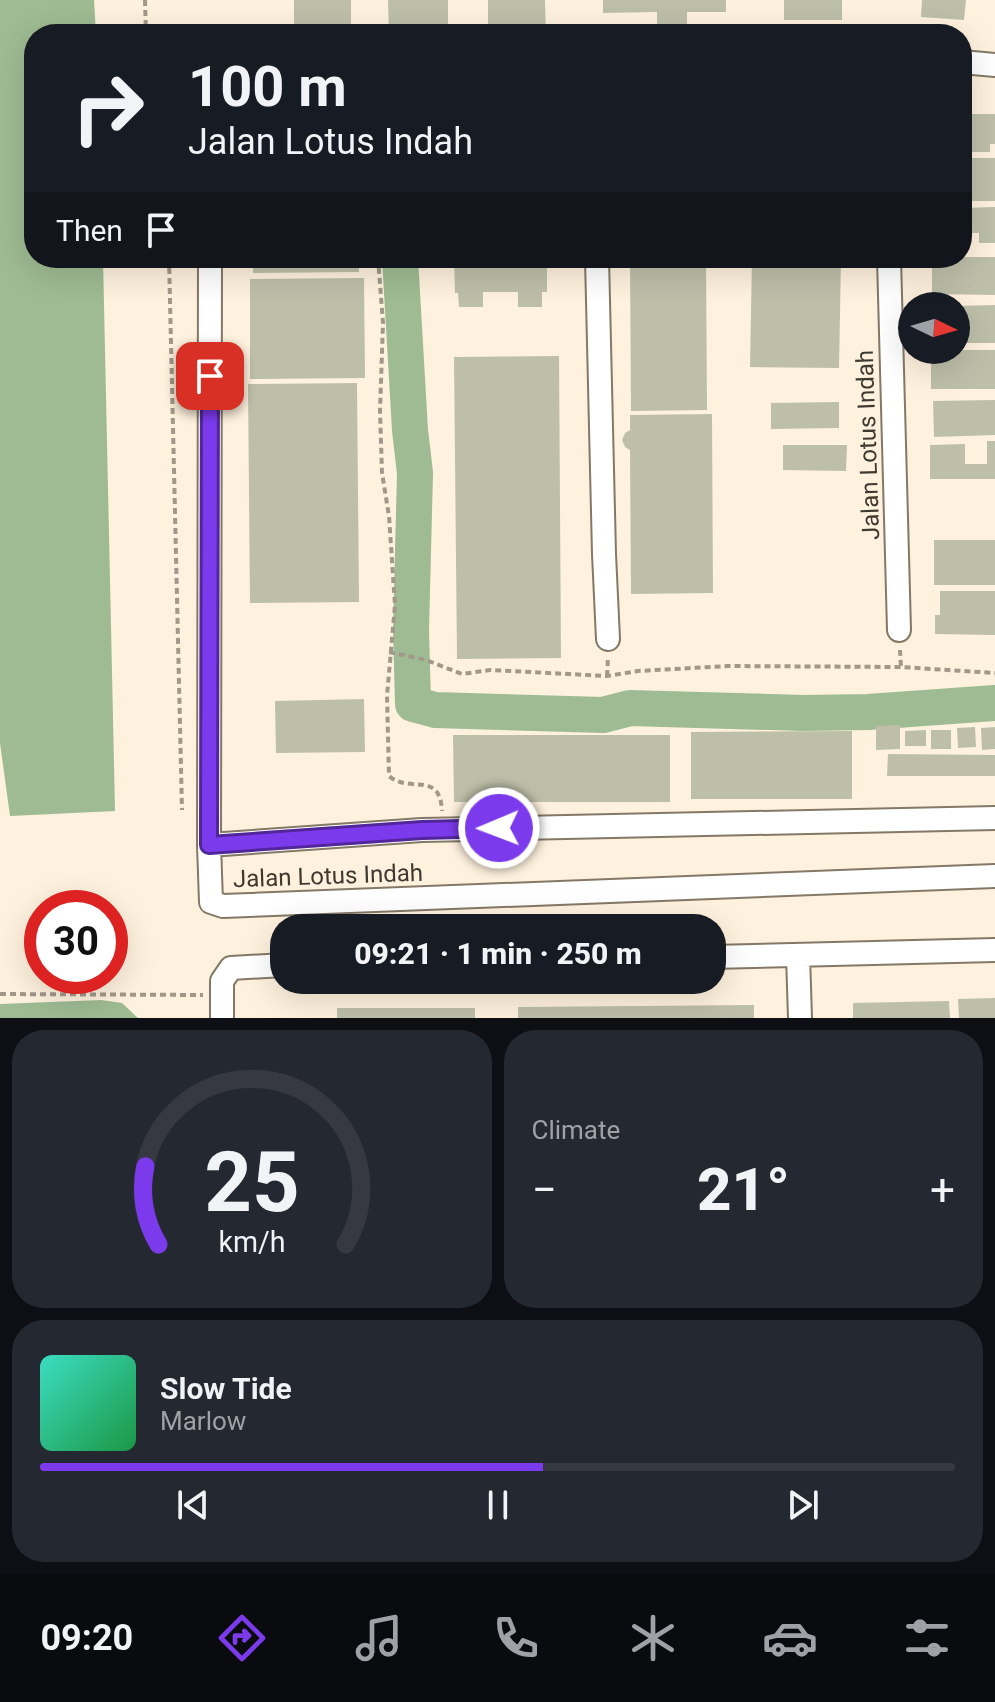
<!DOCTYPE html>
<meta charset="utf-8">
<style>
:root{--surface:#171b24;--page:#242831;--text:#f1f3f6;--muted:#9ea1a6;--line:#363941;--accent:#7c3aed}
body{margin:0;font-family:Roboto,sans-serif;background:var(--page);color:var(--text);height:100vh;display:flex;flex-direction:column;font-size:30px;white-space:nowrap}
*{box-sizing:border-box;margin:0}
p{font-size:26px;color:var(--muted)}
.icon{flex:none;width:44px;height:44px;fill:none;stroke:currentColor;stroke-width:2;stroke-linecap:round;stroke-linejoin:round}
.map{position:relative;height:1018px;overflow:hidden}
.sheet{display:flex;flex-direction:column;gap:12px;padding:12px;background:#0d0f14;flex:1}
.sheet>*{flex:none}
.guide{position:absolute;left:24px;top:24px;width:948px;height:244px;border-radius:32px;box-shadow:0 8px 32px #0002;background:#171b24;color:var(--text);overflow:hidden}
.needle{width:52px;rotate:95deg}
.tools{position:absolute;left:898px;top:292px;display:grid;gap:16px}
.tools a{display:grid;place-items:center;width:72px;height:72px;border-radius:50%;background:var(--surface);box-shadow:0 8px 32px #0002;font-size:40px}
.speed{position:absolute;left:24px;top:890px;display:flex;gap:16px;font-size:40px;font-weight:700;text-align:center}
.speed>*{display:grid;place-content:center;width:104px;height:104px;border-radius:50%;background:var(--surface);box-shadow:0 8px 32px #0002;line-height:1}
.speed .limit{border:12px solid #d22;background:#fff;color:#111}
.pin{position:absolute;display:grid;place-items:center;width:68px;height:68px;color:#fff;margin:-34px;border-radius:16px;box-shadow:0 4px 12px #0006}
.me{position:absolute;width:88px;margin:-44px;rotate:269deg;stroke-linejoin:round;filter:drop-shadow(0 0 6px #0008)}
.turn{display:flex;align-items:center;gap:28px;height:168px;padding:0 32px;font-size:36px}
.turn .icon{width:104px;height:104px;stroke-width:2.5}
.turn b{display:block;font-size:56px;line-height:68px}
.then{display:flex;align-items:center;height:76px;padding:0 32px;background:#0003;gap:16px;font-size:30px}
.big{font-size:60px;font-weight:800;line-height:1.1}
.sheet .widget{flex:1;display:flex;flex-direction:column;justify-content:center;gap:12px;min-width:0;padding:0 28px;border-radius:32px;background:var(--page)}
.sheet .dial{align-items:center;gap:0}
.dial svg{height:208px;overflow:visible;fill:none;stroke:var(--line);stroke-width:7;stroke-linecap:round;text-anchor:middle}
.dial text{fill:var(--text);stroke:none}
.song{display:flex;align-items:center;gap:24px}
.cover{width:96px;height:96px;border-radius:12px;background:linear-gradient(135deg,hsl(170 70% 55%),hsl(140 70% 35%))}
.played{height:8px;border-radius:4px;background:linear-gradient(90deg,var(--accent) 55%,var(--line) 55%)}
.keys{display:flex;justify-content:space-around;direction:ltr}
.heat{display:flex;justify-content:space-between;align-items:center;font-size:44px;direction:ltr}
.sheet .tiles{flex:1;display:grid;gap:12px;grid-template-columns:1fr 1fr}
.widget:last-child{grid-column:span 2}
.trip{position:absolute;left:270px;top:914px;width:456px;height:80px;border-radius:32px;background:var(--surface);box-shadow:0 8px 32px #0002;font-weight:800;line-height:80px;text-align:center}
.tabs{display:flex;height:128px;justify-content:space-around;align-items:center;background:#090b0e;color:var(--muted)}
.tabs .icon{width:56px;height:56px}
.tabs .active{color:var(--accent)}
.tabs b{font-size:36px;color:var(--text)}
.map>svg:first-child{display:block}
.water{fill:#9ebb93}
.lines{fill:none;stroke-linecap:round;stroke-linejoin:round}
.river{stroke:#9ebb93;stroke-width:36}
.building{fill:#bebfa9}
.minor-casing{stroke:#847866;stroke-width:26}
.path{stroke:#a1988a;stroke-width:4;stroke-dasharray:6 4;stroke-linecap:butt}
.minor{stroke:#fff;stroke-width:22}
.route-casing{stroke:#51269a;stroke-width:20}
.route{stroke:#7c3aed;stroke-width:14}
.labels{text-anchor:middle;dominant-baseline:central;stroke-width:6;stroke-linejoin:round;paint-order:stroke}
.street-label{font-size:24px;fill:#3e3931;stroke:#fef1dd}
</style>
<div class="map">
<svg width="995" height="1018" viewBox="0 0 995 1018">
<rect width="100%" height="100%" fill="#fef1dd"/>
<path class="water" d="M0 0H94L96 34H34V258H103L115 811 10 816 0 743Z
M101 1000 122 1003 138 1018H0V1004Z"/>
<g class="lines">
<path class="river" d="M400 258 410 430 415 473 411 630 413 704 435 710 603 715 630 708 803 713 868 712 995 703"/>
</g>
<path class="building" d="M294 0H351V28H294Z
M388 0H448V34H389Z
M488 0H545L546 34H488Z
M603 0H726V12H687V26H657V12L603 13Z
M784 0H842V20H784Z
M922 0H966L964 20 921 17Z
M962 114H995V144H990V152H962Z
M962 158H995V201H962Z
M995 207V243H979V233H962V208Z
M962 257H995V295L932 294V258Z
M253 258H359V272L253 273Z
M454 258H557V267H547V292H542V307H518V292H483V307H459L458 293H455Z
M630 258H706L707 410 631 411Z
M752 258H841L839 368 750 367Z
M364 278 365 378 250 379V279Z
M995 305V343H956V306Z
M931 350H995V389H931Z
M559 356 561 658 457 659 454 357Z
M357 383 359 602 250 603 248 384Z
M995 400V435L934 437 933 401Z
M839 402V428L771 429V403Z
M712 414 713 593 631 594 630 450 625 447 622 440 625 433 630 430V415Z
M987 441H995V479H930V445L965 444V464H987Z
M783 445H847L846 471 783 470Z
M934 540H995V585H934Z
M940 591H995V635L935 634V615H940Z
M364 699 365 752 276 753 275 701Z
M900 725V749L876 750V726Z
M975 727 976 747 958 748 957 728Z
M995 727V749L982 750 981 728Z
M926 730V746H905V731Z
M931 730H951V749H931Z
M852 731V799H691V732Z
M453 735H670V802H454Z
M888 754 995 755V776H887Z
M995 998V1018H959L958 999Z
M949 1001 950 1018H853V1003Z
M754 1005V1018H518V1007Z
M337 1008H475V1018H337Z"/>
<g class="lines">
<defs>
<path id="minor" d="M962 62 995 65
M210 258 209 845 211 902 223 906 995 876
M597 258 604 554 608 639
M889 258 899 630
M209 845 422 830 995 818
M798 955 800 1018
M712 957 995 950
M222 1018V981L231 968 284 965"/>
</defs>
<use href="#minor" class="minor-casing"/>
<path class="path" d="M145 0 146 34
M169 258 182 810
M378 258 383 323 380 411 382 473 389 516 395 605 387 696 389 776C410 794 440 770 442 811
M900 650 901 667
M389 652 426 660 462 674 490 670 607 676 638 671 728 666 901 667 995 673
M607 676 608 658
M0 994 203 995"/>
<use href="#minor" class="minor"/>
</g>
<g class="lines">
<defs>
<path id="route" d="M210 376 209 845 422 830 499 828"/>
</defs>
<use href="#route" class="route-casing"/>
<use href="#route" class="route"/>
</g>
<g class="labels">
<g class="street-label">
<text transform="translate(868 445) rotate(-92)">Jalan Lotus Indah</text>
<text transform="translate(328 876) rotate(-2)">Jalan Lotus Indah</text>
</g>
</g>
</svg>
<div class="tools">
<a><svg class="needle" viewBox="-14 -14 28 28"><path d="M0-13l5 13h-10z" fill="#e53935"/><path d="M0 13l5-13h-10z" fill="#9ea1a6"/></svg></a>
</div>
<div class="speed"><div class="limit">30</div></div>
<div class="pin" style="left:210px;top:376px;background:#d93025"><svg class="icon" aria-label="arrive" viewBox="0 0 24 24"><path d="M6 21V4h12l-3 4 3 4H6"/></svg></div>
<svg class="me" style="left:499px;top:828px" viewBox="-20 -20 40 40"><circle r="17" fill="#7c3aed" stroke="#fff" stroke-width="3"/><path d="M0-11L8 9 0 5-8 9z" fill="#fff"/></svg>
<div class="trip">09:21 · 1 min · 250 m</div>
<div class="guide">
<div class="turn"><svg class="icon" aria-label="right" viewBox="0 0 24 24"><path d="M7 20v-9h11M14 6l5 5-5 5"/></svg><div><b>100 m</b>Jalan Lotus Indah</div></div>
<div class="then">Then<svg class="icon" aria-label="arrive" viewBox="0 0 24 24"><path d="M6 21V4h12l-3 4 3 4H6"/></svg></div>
</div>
</div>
<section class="sheet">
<div class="tiles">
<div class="widget dial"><svg viewBox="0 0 100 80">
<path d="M14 69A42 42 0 1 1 86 69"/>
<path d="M14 69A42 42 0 0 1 9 39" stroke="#7c3aed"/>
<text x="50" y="56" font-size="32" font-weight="700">25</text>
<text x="50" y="72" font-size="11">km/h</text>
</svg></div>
<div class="widget"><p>Climate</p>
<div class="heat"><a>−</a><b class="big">21°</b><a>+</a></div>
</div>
<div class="widget">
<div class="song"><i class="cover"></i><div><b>Slow Tide</b><p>Marlow</p></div></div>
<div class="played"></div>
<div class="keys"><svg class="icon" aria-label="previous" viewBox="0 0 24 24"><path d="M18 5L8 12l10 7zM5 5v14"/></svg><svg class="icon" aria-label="pause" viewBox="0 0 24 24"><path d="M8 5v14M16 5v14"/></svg><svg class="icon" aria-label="next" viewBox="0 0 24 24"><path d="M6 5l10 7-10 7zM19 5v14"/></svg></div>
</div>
</div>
</section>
<nav class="tabs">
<b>09:20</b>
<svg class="icon active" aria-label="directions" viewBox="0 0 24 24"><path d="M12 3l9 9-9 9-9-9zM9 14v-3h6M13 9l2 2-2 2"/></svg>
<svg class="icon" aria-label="music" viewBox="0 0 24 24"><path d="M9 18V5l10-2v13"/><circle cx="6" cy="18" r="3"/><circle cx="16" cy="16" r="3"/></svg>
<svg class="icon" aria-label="phone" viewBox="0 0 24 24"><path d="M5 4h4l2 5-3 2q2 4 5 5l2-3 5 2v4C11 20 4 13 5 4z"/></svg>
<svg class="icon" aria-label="climate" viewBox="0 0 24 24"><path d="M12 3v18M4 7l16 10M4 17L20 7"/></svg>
<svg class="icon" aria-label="car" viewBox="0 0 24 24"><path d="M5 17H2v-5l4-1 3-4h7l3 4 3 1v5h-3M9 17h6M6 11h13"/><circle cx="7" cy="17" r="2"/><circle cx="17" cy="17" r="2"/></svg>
<svg class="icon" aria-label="filters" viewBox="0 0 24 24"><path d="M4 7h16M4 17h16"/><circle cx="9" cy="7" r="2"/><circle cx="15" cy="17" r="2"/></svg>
</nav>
